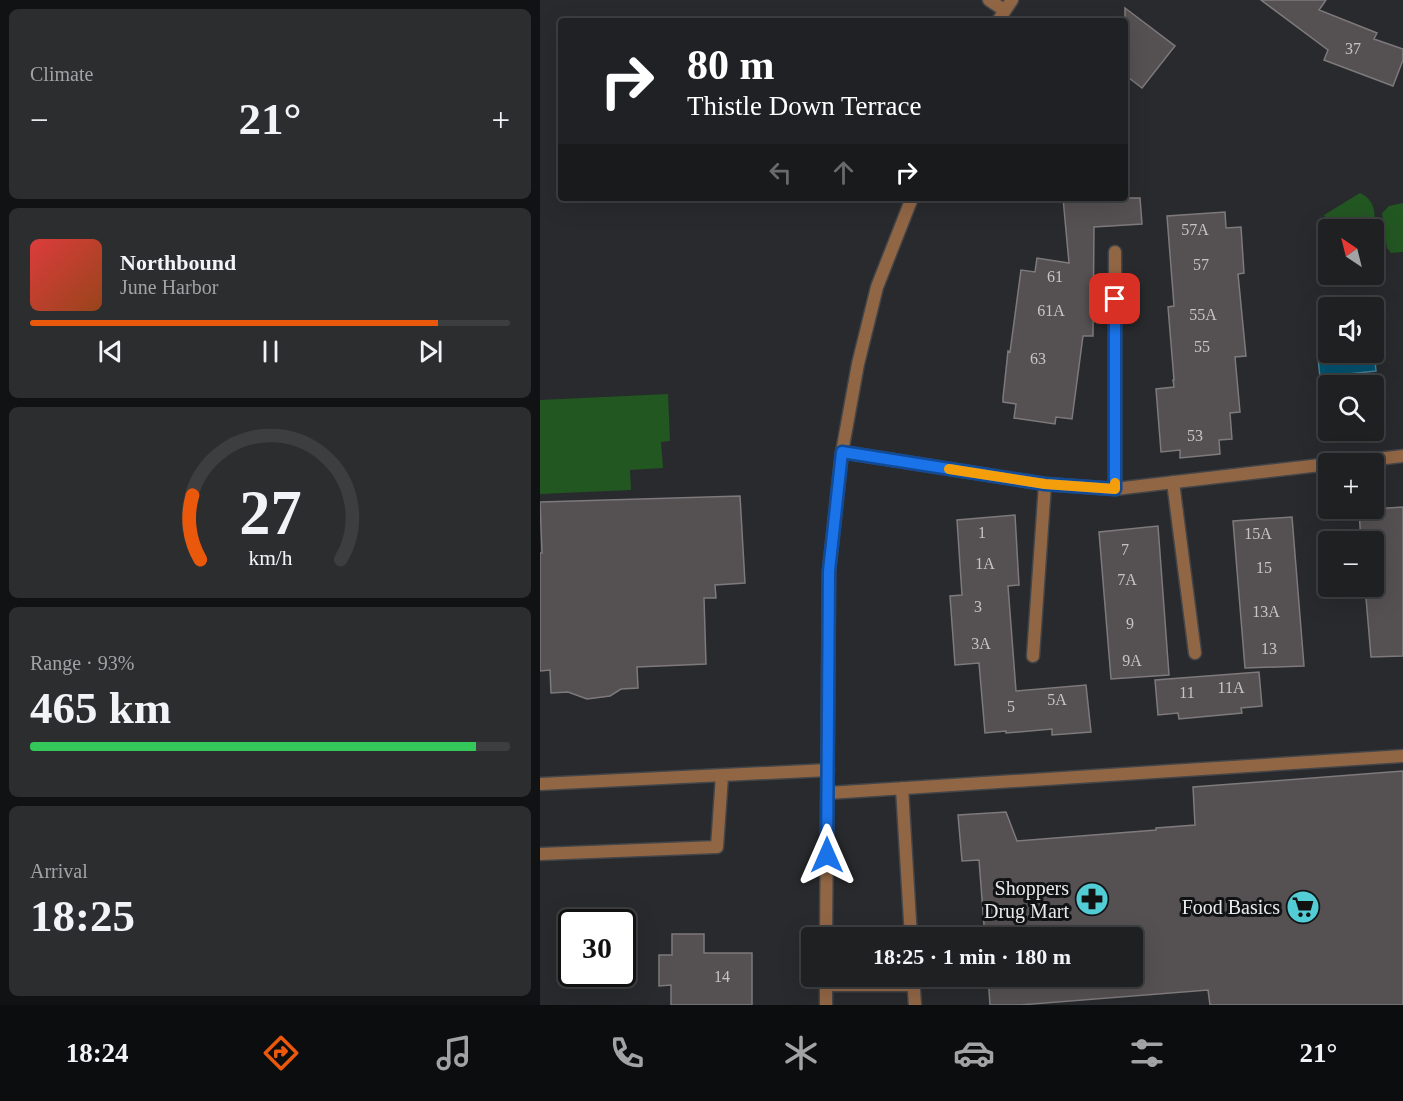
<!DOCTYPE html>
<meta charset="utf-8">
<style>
:root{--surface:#1e2022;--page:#2b2d2f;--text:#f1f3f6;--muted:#a1a3a5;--line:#3c3e40;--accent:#ea580c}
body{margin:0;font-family:Georgia,serif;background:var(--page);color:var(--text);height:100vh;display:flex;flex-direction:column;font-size:22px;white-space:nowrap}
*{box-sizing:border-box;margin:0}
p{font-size:20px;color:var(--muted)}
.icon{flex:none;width:33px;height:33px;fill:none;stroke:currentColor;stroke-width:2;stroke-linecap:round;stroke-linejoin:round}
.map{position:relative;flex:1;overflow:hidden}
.panel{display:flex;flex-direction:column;gap:9px;padding:9px;background:#101213;width:540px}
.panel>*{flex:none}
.top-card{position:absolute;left:18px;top:18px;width:570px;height:183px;border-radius:6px;box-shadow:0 6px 24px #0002,0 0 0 2px var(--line);background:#202124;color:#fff;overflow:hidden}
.needle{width:39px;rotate:325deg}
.fabs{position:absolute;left:778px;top:219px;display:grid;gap:12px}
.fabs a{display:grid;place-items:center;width:66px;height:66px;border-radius:6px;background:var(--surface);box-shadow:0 6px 24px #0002,0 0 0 2px var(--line);font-size:30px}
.speed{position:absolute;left:18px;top:909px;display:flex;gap:12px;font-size:30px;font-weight:700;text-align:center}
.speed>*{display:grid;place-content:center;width:78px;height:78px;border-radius:50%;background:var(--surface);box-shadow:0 6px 24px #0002,0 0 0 2px var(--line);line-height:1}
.speed .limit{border:3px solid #111;border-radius:9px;background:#fff;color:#111}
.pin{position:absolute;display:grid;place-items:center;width:51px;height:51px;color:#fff;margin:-26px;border-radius:12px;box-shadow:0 3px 9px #0006}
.me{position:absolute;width:66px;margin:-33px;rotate:0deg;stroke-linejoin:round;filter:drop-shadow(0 0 4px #0008)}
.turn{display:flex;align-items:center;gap:21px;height:126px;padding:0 30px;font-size:27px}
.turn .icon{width:78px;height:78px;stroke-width:2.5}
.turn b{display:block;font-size:42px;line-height:51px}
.lanes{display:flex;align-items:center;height:57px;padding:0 30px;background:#0003;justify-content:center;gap:30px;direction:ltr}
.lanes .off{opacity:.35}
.big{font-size:45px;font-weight:600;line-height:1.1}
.panel .card{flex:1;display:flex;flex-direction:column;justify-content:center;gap:9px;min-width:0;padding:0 21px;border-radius:9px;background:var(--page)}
.panel .dial{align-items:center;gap:0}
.dial svg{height:156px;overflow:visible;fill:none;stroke:var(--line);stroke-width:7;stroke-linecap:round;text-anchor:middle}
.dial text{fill:var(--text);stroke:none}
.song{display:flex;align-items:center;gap:18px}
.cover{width:72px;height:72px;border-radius:9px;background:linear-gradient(135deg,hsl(0 70% 55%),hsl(20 70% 35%))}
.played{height:6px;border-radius:3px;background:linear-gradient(90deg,var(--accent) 85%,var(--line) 85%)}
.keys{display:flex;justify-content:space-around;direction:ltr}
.heat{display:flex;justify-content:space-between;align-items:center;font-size:33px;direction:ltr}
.charge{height:9px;border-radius:4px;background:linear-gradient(90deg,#34c759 93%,var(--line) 0)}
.trip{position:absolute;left:261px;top:927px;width:342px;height:60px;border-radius:6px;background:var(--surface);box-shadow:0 6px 24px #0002,0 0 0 2px var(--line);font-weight:600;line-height:60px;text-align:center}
.menu{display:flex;height:96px;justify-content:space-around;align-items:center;background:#0c0d0e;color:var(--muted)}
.menu .icon{width:42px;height:42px}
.menu .selected{color:var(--accent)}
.menu b{font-size:27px;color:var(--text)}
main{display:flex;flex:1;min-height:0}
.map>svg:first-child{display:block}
.green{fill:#235722}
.water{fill:#04526f;stroke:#498095;stroke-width:1.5}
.building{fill:#555153;stroke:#7e797b;stroke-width:1.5}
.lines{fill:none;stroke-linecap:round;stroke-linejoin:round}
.lane-casing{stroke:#434548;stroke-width:15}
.street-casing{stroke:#434548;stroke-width:15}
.lane{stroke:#916645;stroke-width:12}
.street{stroke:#916645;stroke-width:12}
.route-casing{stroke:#114b97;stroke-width:15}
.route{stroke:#1a73e8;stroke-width:10}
.slow{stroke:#f59e0b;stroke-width:10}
.labels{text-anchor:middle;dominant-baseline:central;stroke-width:6;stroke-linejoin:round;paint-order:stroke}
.number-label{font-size:16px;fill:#c5c4c6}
.poi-label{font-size:20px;fill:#eaebed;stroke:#111214;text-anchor:end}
</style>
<main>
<section class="panel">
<div class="card"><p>Climate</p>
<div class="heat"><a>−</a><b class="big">21°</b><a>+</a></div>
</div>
<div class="card">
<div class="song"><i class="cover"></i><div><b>Northbound</b><p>June Harbor</p></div></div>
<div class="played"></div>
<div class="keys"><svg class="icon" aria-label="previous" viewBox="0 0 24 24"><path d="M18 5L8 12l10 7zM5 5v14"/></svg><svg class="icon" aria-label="pause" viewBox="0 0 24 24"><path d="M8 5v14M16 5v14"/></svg><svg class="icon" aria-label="next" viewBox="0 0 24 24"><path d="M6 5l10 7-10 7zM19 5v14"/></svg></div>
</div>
<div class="card dial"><svg viewBox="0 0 100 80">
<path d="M14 69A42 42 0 1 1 86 69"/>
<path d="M14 69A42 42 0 0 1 10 36" stroke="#ea580c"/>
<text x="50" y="56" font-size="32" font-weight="700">27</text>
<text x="50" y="72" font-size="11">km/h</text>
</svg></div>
<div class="card"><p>Range · 93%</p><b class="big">465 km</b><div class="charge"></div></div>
<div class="card"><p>Arrival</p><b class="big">18:25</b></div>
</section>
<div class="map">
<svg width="863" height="1005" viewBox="0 0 863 1005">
<rect width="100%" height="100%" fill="#282a2d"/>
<path class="green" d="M820 193C834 199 839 216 830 229 812 230 793 233 784 215Z
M863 203V252L851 253 847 248 842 213 849 206Z
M128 394 130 441 121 442 123 468 90 470 91 490 0 494V400Z"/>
<path class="water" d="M789 347V352H834V351L836 371 780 377 777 349Z"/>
<path class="building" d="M721 0H786L779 10 837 33 834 39 863 49V60L853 86 784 60 788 50Z
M585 8 635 46 602 88 585 75Z
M523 198H600L602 224 554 227 553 336H543L532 419 516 417 515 424 474 418 476 404 463 402V398L468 351 470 352 481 270 495 272 497 258 529 263Z
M685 212 686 228 701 227 704 273 698 274 706 356 695 357 700 412 690 413 692 439 679 440 680 454 640 458V450L621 452 616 389 634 387 633 380H634L628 307 634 306 627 216Z
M200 496 205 583 175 585 176 598H164L166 664 97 667 98 688 81 689 70 696 47 699 28 692 11 693 10 670 0 671V553H2L0 502Z
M863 507V656L831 657 825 586H834V542H821L819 510Z
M475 515 479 585 468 586 476 691 546 685 551 732 512 735V729L466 733V731L445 733 439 663 415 665 410 596 422 595 417 520Z
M752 517 764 666 705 668 693 521Z
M618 526 629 675 571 679 559 532Z
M719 672 722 706 701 708 702 713 639 719 638 713 618 715 615 680Z
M863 771V1005H670L668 990 480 1005H450L448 976H592V938H445L439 860 422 861 418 815 466 812 477 841 616 830V828L655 825 653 787Z
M132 934H164V953H212V1005H131V985L119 986V955H132Z"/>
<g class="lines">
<defs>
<path id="lane" d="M575 252V489
M633 482 655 653
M493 656 505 484
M0 784 288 770
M362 788 371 938
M288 793 863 756
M0 854 177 847 182 776
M373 976 375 1005
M286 985H374"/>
<path id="street" d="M449 0 464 10
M458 21 472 0
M302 452 505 484 575 489 789 464
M795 464 863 456
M286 938 289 571 302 452 318 364 337 287 372 198
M286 1005V976"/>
</defs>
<use href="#lane" class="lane-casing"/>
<use href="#street" class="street-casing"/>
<use href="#lane" class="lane"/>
<use href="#street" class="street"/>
</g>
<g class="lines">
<defs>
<path id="route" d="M287 855 289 571 302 452 505 484 575 489V299"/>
</defs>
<use href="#route" class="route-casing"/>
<use href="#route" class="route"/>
<path class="slow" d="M409 469 505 484 575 489V483"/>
</g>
<defs>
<symbol id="pharmacy-disc" viewBox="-11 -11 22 22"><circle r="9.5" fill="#52ccd5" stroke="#111214"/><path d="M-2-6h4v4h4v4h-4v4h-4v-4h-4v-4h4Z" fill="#111"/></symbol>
<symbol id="supermarket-disc" viewBox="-11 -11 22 22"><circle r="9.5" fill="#52ccd5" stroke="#111214"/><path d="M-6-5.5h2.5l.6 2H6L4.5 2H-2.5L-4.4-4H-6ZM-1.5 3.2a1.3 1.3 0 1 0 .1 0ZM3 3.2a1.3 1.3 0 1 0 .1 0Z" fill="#111"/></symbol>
</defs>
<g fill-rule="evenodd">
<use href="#pharmacy-disc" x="533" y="880" width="38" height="38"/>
<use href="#supermarket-disc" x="744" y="888" width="38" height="38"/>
</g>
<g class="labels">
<g class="number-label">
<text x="813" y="48">37</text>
<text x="655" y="229">57A</text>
<text x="661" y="264">57</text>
<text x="515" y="276">61</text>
<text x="511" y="310">61A</text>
<text x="663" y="314">55A</text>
<text x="662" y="346">55</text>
<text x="498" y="358">63</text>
<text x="655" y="435">53</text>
<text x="442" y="532">1</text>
<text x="718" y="533">15A</text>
<text x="585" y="549">7</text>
<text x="445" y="563">1A</text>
<text x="724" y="567">15</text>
<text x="587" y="579">7A</text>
<text x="438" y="606">3</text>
<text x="726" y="611">13A</text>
<text x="590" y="623">9</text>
<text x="441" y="643">3A</text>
<text x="729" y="648">13</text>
<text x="592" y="660">9A</text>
<text x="691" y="687">11A</text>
<text x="647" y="692">11</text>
<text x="517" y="699">5A</text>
<text x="471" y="706">5</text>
<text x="182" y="976">14</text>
</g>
<g class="poi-label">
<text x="529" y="888">Shoppers<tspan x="529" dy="23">Drug Mart</tspan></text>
<text x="740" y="907">Food Basics</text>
</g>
</g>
</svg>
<div class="fabs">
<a><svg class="needle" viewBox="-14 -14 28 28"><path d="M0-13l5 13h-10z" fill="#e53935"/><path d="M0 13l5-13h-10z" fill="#a1a3a5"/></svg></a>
<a><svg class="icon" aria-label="sound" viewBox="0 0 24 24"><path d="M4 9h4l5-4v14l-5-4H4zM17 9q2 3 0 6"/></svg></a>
<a><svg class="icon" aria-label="search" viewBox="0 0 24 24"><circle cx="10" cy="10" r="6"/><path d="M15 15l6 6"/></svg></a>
<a>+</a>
<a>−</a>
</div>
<div class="speed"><div class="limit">30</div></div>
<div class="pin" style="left:575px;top:299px;background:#d93025"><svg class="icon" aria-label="arrive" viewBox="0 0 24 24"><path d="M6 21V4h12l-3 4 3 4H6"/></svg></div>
<svg class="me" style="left:287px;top:855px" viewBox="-20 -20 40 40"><path d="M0-17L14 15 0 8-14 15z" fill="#1a73e8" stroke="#fff" stroke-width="4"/></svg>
<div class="trip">18:25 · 1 min · 180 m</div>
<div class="top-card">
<div class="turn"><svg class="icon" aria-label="right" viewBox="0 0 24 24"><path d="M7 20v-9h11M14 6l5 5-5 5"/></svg><div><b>80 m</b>Thistle Down Terrace</div></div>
<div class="lanes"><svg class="icon off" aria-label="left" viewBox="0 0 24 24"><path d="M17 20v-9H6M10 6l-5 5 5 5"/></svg><svg class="icon off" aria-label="ahead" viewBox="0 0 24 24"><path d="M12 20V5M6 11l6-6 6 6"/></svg><svg class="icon" aria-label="right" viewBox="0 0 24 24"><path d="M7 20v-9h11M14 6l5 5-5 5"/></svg></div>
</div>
</div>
</main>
<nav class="menu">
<b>18:24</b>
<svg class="icon selected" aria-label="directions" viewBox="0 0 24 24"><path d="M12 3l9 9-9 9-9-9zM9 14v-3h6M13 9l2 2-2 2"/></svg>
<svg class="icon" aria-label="music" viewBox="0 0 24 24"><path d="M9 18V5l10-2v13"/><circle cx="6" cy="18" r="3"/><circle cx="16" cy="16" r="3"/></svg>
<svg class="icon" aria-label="phone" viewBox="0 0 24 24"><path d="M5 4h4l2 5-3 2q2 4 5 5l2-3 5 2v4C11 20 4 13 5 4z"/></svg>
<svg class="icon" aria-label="climate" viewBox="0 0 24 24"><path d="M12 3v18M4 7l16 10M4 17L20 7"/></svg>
<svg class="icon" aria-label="car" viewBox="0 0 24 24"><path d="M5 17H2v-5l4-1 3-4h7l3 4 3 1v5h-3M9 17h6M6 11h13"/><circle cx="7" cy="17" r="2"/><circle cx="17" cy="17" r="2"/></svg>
<svg class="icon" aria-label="filters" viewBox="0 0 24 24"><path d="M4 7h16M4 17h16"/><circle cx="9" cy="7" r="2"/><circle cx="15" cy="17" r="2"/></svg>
<b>21°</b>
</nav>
